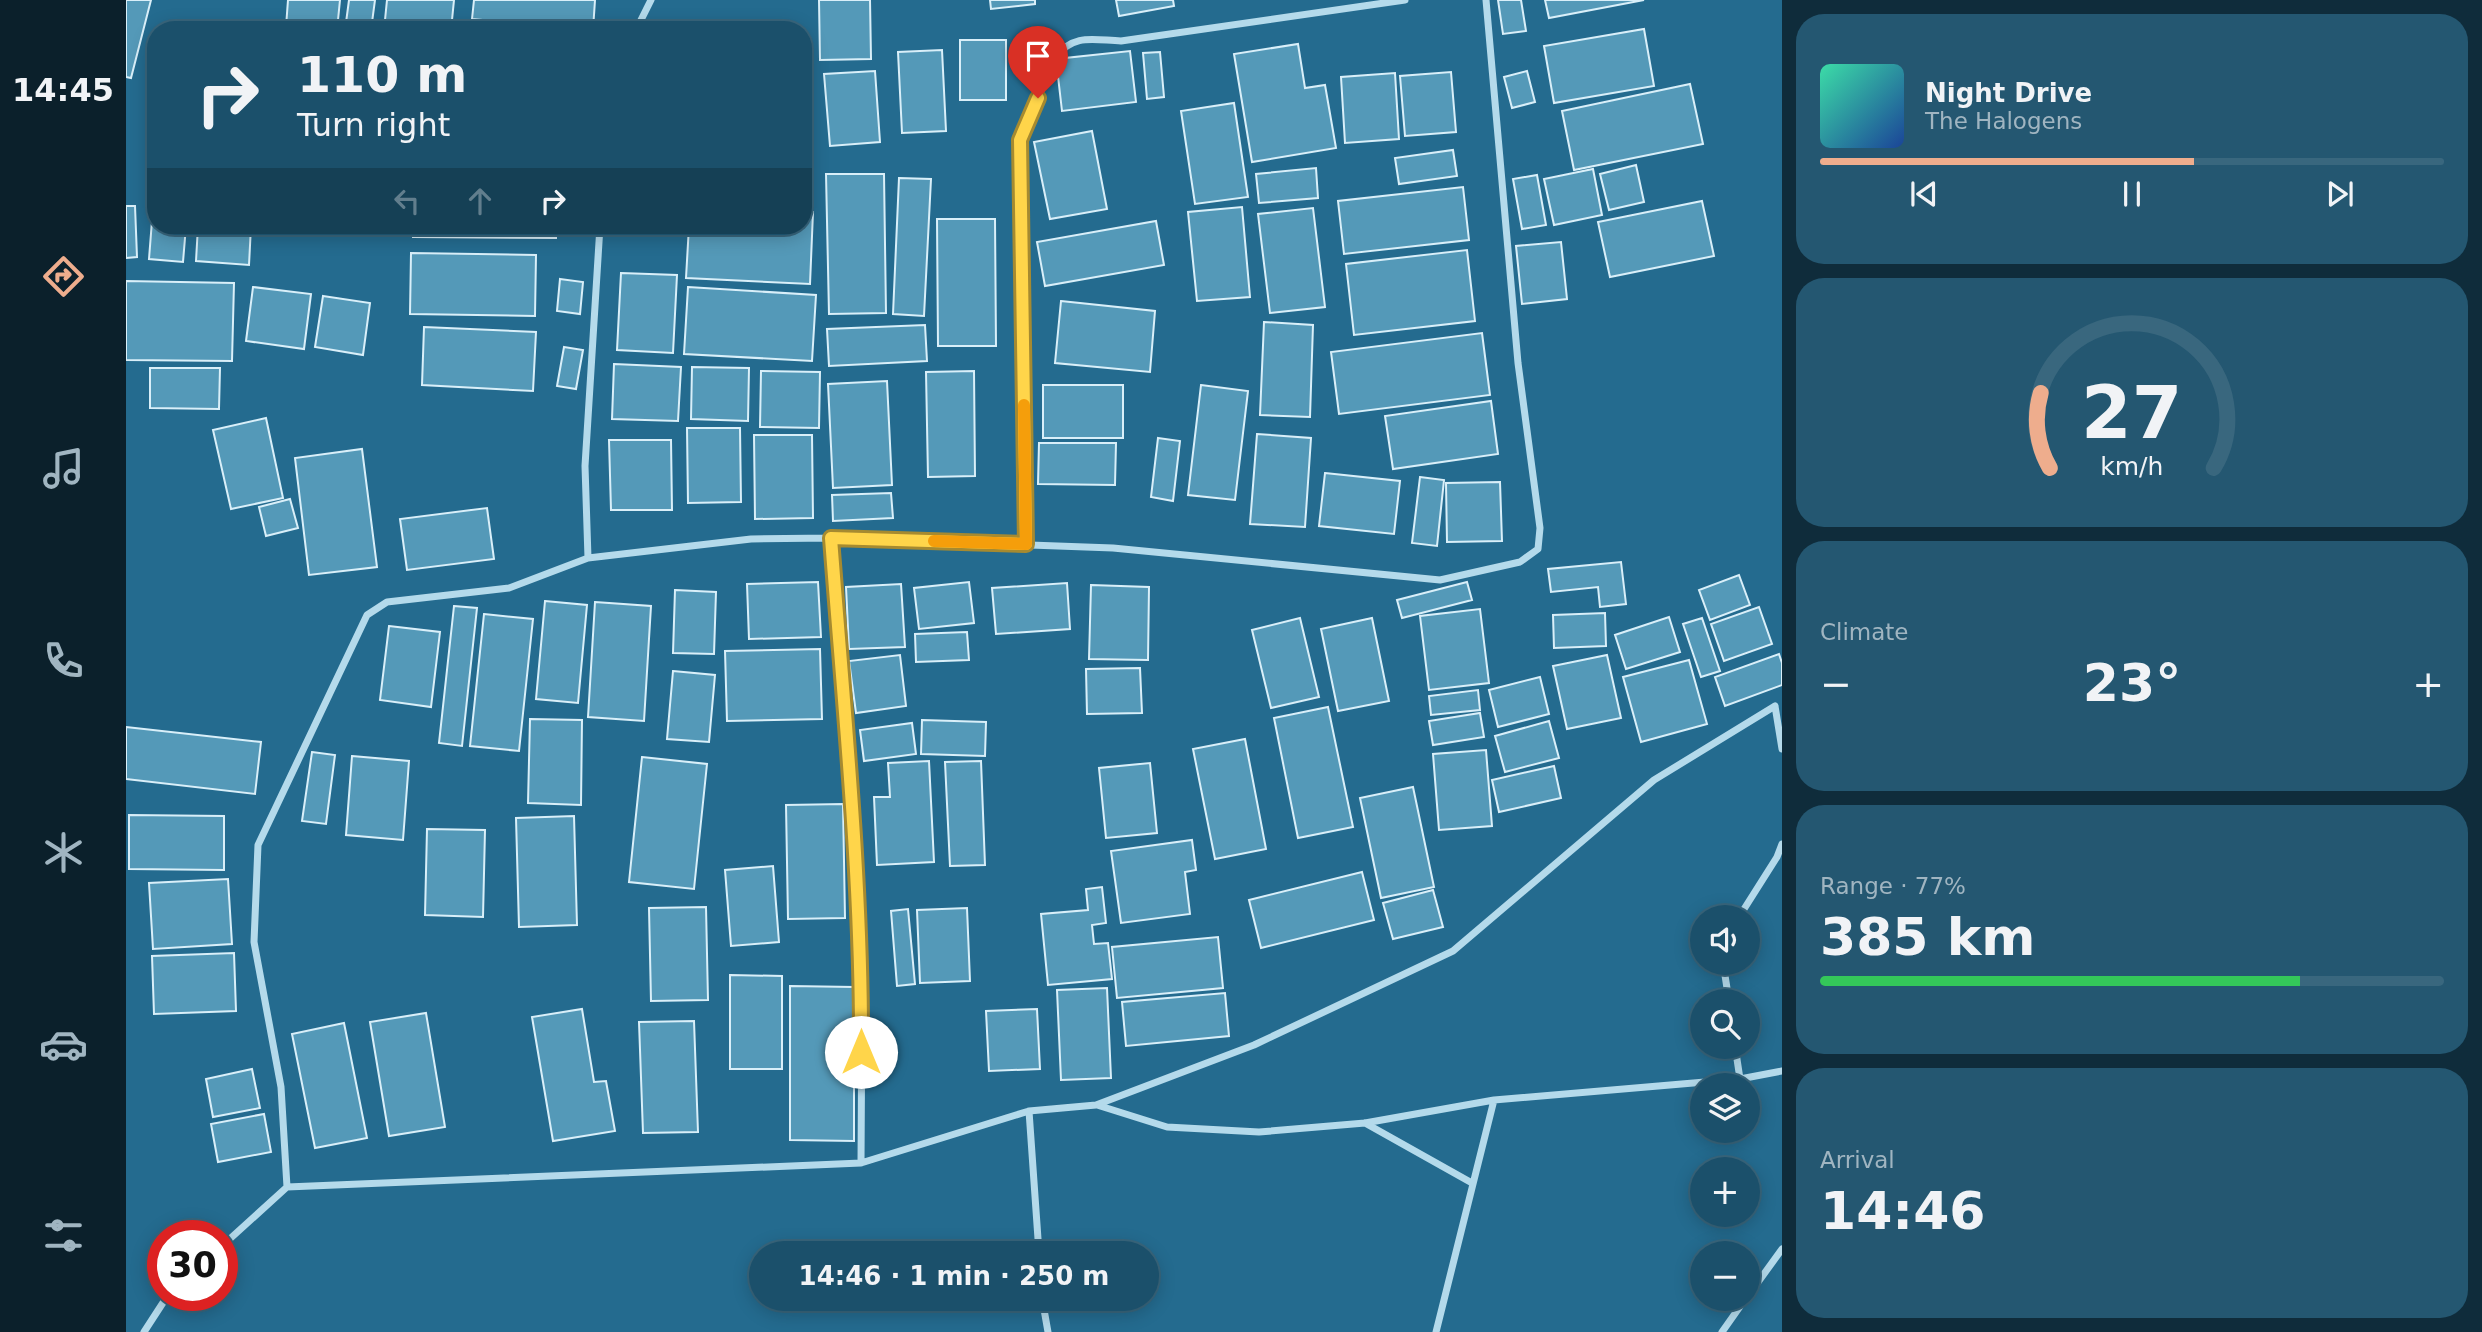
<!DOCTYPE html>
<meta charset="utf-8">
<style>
:root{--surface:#1b506b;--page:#245771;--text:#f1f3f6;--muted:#a0b5c1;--line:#39677e;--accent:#eead8d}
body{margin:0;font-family:"DejaVu Sans",sans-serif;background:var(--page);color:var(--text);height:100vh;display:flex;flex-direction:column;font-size:26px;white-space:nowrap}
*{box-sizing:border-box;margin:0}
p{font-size:23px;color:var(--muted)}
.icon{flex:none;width:38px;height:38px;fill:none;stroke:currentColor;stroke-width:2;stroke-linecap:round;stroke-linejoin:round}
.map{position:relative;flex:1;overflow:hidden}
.drawer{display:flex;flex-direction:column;gap:14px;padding:14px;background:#0f2c3b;width:700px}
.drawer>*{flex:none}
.hud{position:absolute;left:21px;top:21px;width:665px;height:214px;border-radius:28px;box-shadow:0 4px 18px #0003,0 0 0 2px var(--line);background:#1b506b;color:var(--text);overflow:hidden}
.buttons{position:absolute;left:1564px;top:905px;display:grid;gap:14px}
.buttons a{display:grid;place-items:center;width:70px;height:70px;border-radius:50%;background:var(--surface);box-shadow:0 4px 18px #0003,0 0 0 2px var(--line);font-size:35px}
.speed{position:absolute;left:21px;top:1220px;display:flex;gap:14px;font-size:35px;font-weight:700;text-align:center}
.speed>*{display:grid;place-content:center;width:91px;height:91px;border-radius:50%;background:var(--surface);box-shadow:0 4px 18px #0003,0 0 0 2px var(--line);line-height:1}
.speed .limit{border:10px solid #d22;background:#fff;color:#111}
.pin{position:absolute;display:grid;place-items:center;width:60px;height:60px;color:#fff;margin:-72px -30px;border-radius:50% 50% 50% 0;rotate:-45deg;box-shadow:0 0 7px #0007}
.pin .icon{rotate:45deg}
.me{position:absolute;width:77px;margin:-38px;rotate:0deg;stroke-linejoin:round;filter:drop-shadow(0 0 5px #0008)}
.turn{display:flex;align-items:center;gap:24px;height:147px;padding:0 35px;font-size:32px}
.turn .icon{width:91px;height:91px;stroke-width:2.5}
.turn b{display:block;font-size:49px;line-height:60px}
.lanes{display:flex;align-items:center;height:66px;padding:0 35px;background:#0003;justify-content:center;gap:35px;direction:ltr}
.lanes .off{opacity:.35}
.big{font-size:52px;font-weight:600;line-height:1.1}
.drawer .card{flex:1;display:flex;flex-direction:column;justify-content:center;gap:10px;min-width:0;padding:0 24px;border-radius:28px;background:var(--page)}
.drawer .dial{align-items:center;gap:0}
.dial svg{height:182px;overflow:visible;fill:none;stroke:var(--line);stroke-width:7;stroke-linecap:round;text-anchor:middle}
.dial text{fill:var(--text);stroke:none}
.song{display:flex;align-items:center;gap:21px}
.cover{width:84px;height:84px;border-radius:10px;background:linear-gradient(135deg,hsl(160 70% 55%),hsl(220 70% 35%))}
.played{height:7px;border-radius:4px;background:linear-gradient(90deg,var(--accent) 60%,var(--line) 60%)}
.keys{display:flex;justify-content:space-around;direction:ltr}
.heat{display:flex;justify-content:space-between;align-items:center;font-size:38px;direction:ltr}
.charge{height:10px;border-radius:5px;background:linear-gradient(90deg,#34c759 77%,var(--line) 0)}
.trip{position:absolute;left:623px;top:1241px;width:410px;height:70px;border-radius:35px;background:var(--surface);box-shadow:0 4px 18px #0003,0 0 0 2px var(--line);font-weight:600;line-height:70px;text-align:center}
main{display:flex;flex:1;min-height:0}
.dock{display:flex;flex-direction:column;width:126px;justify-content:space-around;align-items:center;background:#0b202b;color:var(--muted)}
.dock .icon{width:49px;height:49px}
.dock .active{color:var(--accent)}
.dock b{font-size:32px;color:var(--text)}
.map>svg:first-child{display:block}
.building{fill:#5499b8;stroke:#d9eff9;stroke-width:2}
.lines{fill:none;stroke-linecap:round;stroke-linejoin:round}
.street{stroke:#b4daeb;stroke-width:7}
.route-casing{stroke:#a68a30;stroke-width:18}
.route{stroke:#ffd54a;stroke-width:12}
.slow{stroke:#f59e0b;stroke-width:12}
</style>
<main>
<nav class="dock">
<b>14:45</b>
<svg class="icon active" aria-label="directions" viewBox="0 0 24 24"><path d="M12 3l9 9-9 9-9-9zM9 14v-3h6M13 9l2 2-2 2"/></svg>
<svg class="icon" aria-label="music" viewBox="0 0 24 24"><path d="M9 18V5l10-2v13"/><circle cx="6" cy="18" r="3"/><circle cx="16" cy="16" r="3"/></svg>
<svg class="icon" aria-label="phone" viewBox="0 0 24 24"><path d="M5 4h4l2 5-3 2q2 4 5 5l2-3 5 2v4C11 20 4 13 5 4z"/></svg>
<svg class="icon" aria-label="climate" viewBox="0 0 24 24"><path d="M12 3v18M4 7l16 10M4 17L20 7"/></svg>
<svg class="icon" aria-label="car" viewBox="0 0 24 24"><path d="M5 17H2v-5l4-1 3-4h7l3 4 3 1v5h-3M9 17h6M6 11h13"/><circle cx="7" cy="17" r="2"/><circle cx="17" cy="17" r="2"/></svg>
<svg class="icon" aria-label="filters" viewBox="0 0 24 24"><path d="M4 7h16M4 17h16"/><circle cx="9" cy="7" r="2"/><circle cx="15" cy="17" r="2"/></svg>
</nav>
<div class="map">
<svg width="1656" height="1332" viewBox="0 0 1656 1332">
<rect width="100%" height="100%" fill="#246b8f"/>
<path class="building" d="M0 0H25L5 78 0 77Z
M162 0H214L211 30 160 27Z
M223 0H249L245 30H219Z
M261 0H328L325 30H258Z
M348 0H469L467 30 346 19Z
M693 0H744L745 59 694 60Z
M864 0H909V4L865 9Z
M990 0H1047L1048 6 993 16Z
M1372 0H1395L1400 31 1377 34Z
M1419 0H1518L1423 18Z
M1518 29 1528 86 1428 103 1418 46Z
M834 40H880V100H834Z
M1172 44 1179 88 1199 85 1210 148 1126 162 1108 54Z
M816 50 820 131 776 133 772 52Z
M1004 51 1010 102 936 111 930 59Z
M1034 52 1038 97 1021 99 1017 53Z
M677 62 686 63 681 120 677 119Z
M749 71 754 142 704 146 698 74Z
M1401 71 1409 102 1386 108 1378 77Z
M1325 72 1330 132 1279 136 1274 76Z
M1269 73 1273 139 1219 143 1215 77Z
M1564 84 1577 144 1448 170 1436 111Z
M1108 103 1122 197 1069 204 1055 111Z
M966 131 981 209 924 219 908 142Z
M677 132H684L680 205H677Z
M1327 150 1331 176 1273 184 1269 158Z
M1510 165 1518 202 1483 210 1474 174Z
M1190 168 1192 198 1133 203 1130 174Z
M1467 169 1476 215 1428 225 1418 179Z
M700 174H758L760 313 703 314Z
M1411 175 1420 225 1396 229 1387 179Z
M773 178 805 179 798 316 767 314Z
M1337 187 1343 240 1218 254 1212 201Z
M28 195 30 226H60L57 262 23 259Z
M1576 201 1588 256 1484 277 1472 222Z
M0 206H9L11 257 0 258Z
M1116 207 1124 297 1071 301 1062 212Z
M1187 208 1199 307 1144 313 1132 214Z
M677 212H687L684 284 560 278 563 226H677Z
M811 219H869L870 346H812Z
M1030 221 1038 265 919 286 911 242Z
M72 226H125L123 265 70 261Z
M287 226H430V238L287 237Z
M1435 242 1441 299 1396 304 1390 246Z
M1341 250 1349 321 1228 335 1220 264Z
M285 253 410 255 409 316 284 314Z
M495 273 551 275 547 353 491 350Z
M434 279 457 282 454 314 431 311Z
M0 281 108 283 106 361 0 360Z
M127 287 185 294 178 349 120 341Z
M562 287 690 295 686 361 558 354Z
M197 296 244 303 237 355 189 347Z
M935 301 1029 311 1024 372 929 363Z
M1138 322 1187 325 1184 417 1134 415Z
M799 325 801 361 703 366 701 329Z
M298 327 410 332 407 391 296 385Z
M1356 333 1364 395 1213 414 1205 352Z
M438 347 457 350 450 389 431 386Z
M488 364 555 367 552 421 486 419Z
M566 367 623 368 622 421 565 419Z
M24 368H94L93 409 24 408Z
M635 371 694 372 693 428 634 427Z
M848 371 849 476 802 477 800 372Z
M761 381 766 485 707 488 702 384Z
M917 385H997V438H917Z
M1075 385 1122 391 1109 500 1062 495Z
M1365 401 1372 454 1267 469 1259 416Z
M140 418 157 498 105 509 87 430Z
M561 428H614L615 502 562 503Z
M1131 434 1185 438 1179 527 1124 524Z
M628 435H686L687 518 629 519Z
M1032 438 1054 441 1047 501 1025 497Z
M483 440H545L546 510H485Z
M913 443H990L989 485 912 484Z
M236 449 251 567 183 575 169 458Z
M1199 473 1274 481 1268 534 1193 526Z
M1294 477 1318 480 1311 546 1286 543Z
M1374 482 1376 541 1321 542 1320 483Z
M765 493 767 518 707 521 706 495Z
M164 499 172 528 140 536 133 507Z
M361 508 368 559 281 570 274 519Z
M1495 562 1500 604 1474 607 1472 587 1425 592 1422 569Z
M1613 575 1624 605 1584 620 1573 590Z
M692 582 695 637 623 639 621 584Z
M843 582 848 623 793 629 788 588Z
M1341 582 1346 600 1276 618 1271 600Z
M941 583 944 629 870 634 866 588Z
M775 584 779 647 723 649 720 587Z
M965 585 1023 587 1022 660 963 659Z
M549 590 590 592 588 654 547 653Z
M419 601 461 605 452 703 410 699Z
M469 602 525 606 518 721 462 717Z
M328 606 351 608 336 746 313 743Z
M1633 607 1646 644 1598 661 1585 624Z
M1354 609 1363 683 1303 690 1294 616Z
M1479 613 1480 646 1428 648 1427 615Z
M358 614 407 619 393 751 344 746Z
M1543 617 1554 652 1500 669 1489 635Z
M1174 618 1193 697 1145 708 1126 630Z
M1246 618 1263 701 1212 711 1195 629Z
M1576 618 1594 671 1575 677 1557 624Z
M263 626 314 632 305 707 254 700Z
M841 632 843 660 790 662 789 634Z
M694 649 696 719 601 721 599 651Z
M1653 654 1656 663V685L1599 706 1589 677Z
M774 655 780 706 730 713 723 661Z
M1481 655 1495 718 1441 729 1427 666Z
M1563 660 1581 724 1515 742 1497 677Z
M1014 668 1016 713 961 714 960 669Z
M547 671 589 675 583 742 541 739Z
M1414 677 1423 714 1372 727 1363 690Z
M1352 690 1354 710 1305 715 1303 696Z
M1202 707 1227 827 1172 838 1148 718Z
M1354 713 1358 737 1307 745 1303 721Z
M404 719 456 720 455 805 402 803Z
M796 720 860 722 859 756 795 754Z
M1423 721 1433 758 1379 772 1369 736Z
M786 723 790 754 738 761 734 730Z
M0 727 135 742 129 794 0 779Z
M1119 739 1140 849 1089 859 1067 749Z
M1360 750 1366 826 1313 830 1307 754Z
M186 752 209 755 200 824 176 821Z
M226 756 283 761 277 840 220 835Z
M516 757 581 764 568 889 503 882Z
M803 761 808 862 751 865 748 797H764L762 763Z
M855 761 859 865 824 866 819 762Z
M1024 763 1031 833 980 838 973 768Z
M1428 766 1435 798 1373 812 1366 780Z
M1287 787 1308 887 1255 898 1234 798Z
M717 804 719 918 662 919 660 805Z
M3 815 98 816V870L3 869Z
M448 816 451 925 393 927 390 818Z
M301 829 359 830 357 917 299 915Z
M1066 840 1070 870 1059 872 1064 914 995 923 985 851Z
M647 866 653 942 605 946 599 870Z
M1236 872 1248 920 1135 948 1123 900Z
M102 879 106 944 27 949 23 883Z
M976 887 980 923 966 925 968 944 982 943 986 979 922 985 915 914 962 910 960 889Z
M1307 890 1317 927 1267 939 1257 903Z
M580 907 582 1000 525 1001 523 908Z
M841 908 844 981 794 983 791 910Z
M782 909 789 984 771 986 765 911Z
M1092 937 1097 988 991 998 986 947Z
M108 953 110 1011 28 1014 26 956Z
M604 975 656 976V1069H604Z
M664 986 728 987V1141L664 1140Z
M981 988 985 1078 935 1080 931 990Z
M1099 993 1103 1036 1000 1046 996 1002Z
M456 1009 468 1082 480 1081 489 1131 427 1141 406 1017Z
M911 1009 914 1069 863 1071 860 1011Z
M300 1013 319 1127 263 1136 244 1022Z
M568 1021 572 1132 517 1133 513 1022Z
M218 1023 241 1138 189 1148 166 1034Z
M126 1069 134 1108 87 1117 80 1079Z
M138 1114 145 1152 92 1162 85 1124Z"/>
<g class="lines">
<path class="street" d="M510 30 525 0
M705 538 724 794 736 997 735 1163
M900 544 894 140 929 57C949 33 967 40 995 41L1279 0
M462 558 459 466 474 226
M1649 706 1656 749
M1613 917 1651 857 1656 844
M1599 962 1598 969 1603 1001
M1609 1046 1614 1079
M971 1105 1041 1127 1133 1132 1239 1123 1368 1100 1614 1079 1656 1071
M1239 1123 1346 1183
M161 1187 155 1087 128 942 132 845 241 615 261 602 383 588 462 558 625 539 705 538 987 548 1314 580 1394 562 1412 549 1414 528 1392 363 1360 0
M96 1246 161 1187 735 1163 903 1111
M913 1253 903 1111 970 1105 1128 1045 1327 951 1528 780 1649 706
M1622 1296 1656 1249
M916 1298 922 1332
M18 1332 42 1295
M1310 1332 1368 1100
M1596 1332 1620 1298"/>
</g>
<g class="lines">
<defs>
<path id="route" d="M735 1052C736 881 718 709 705 538L900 544 894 140 912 98"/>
</defs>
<use href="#route" class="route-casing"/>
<use href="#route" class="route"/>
<path class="slow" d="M808 541 900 544 898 405"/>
</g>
</svg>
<div class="buttons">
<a><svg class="icon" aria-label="sound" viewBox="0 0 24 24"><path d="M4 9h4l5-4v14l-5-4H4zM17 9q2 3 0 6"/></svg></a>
<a><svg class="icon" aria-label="search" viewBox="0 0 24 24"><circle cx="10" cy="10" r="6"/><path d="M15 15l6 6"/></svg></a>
<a><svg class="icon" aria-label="layers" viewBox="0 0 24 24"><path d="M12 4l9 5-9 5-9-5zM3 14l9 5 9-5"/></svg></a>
<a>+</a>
<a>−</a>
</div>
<div class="speed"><div class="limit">30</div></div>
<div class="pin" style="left:912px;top:98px;background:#d93025"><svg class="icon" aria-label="arrive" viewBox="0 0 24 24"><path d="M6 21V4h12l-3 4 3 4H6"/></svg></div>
<svg class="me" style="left:735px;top:1052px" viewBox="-20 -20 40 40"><circle r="19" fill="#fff"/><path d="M0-13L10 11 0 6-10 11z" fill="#ffd54a"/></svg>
<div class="trip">14:46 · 1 min · 250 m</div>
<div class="hud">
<div class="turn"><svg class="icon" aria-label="right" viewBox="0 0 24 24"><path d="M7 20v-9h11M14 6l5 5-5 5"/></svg><div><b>110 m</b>Turn right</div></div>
<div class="lanes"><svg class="icon off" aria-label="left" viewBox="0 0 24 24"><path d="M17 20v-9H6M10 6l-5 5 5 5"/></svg><svg class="icon off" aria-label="ahead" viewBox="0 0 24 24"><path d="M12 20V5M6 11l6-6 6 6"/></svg><svg class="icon" aria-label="right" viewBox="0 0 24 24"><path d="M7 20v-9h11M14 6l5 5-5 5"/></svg></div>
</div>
</div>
<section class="drawer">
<div class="card">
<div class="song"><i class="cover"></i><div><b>Night Drive</b><p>The Halogens</p></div></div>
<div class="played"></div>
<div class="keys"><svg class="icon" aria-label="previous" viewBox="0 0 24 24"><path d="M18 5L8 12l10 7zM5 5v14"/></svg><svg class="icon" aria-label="pause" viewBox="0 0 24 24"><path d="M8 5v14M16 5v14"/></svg><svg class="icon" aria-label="next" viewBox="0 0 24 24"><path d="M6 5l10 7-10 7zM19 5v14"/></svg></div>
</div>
<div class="card dial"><svg viewBox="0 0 100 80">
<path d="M14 69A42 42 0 1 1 86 69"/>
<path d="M14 69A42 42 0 0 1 10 36" stroke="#eead8d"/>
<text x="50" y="56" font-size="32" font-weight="700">27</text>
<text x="50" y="72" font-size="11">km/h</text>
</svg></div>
<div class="card"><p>Climate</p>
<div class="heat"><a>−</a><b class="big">23°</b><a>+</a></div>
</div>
<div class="card"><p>Range · 77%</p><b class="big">385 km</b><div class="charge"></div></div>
<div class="card"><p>Arrival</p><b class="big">14:46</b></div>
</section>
</main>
